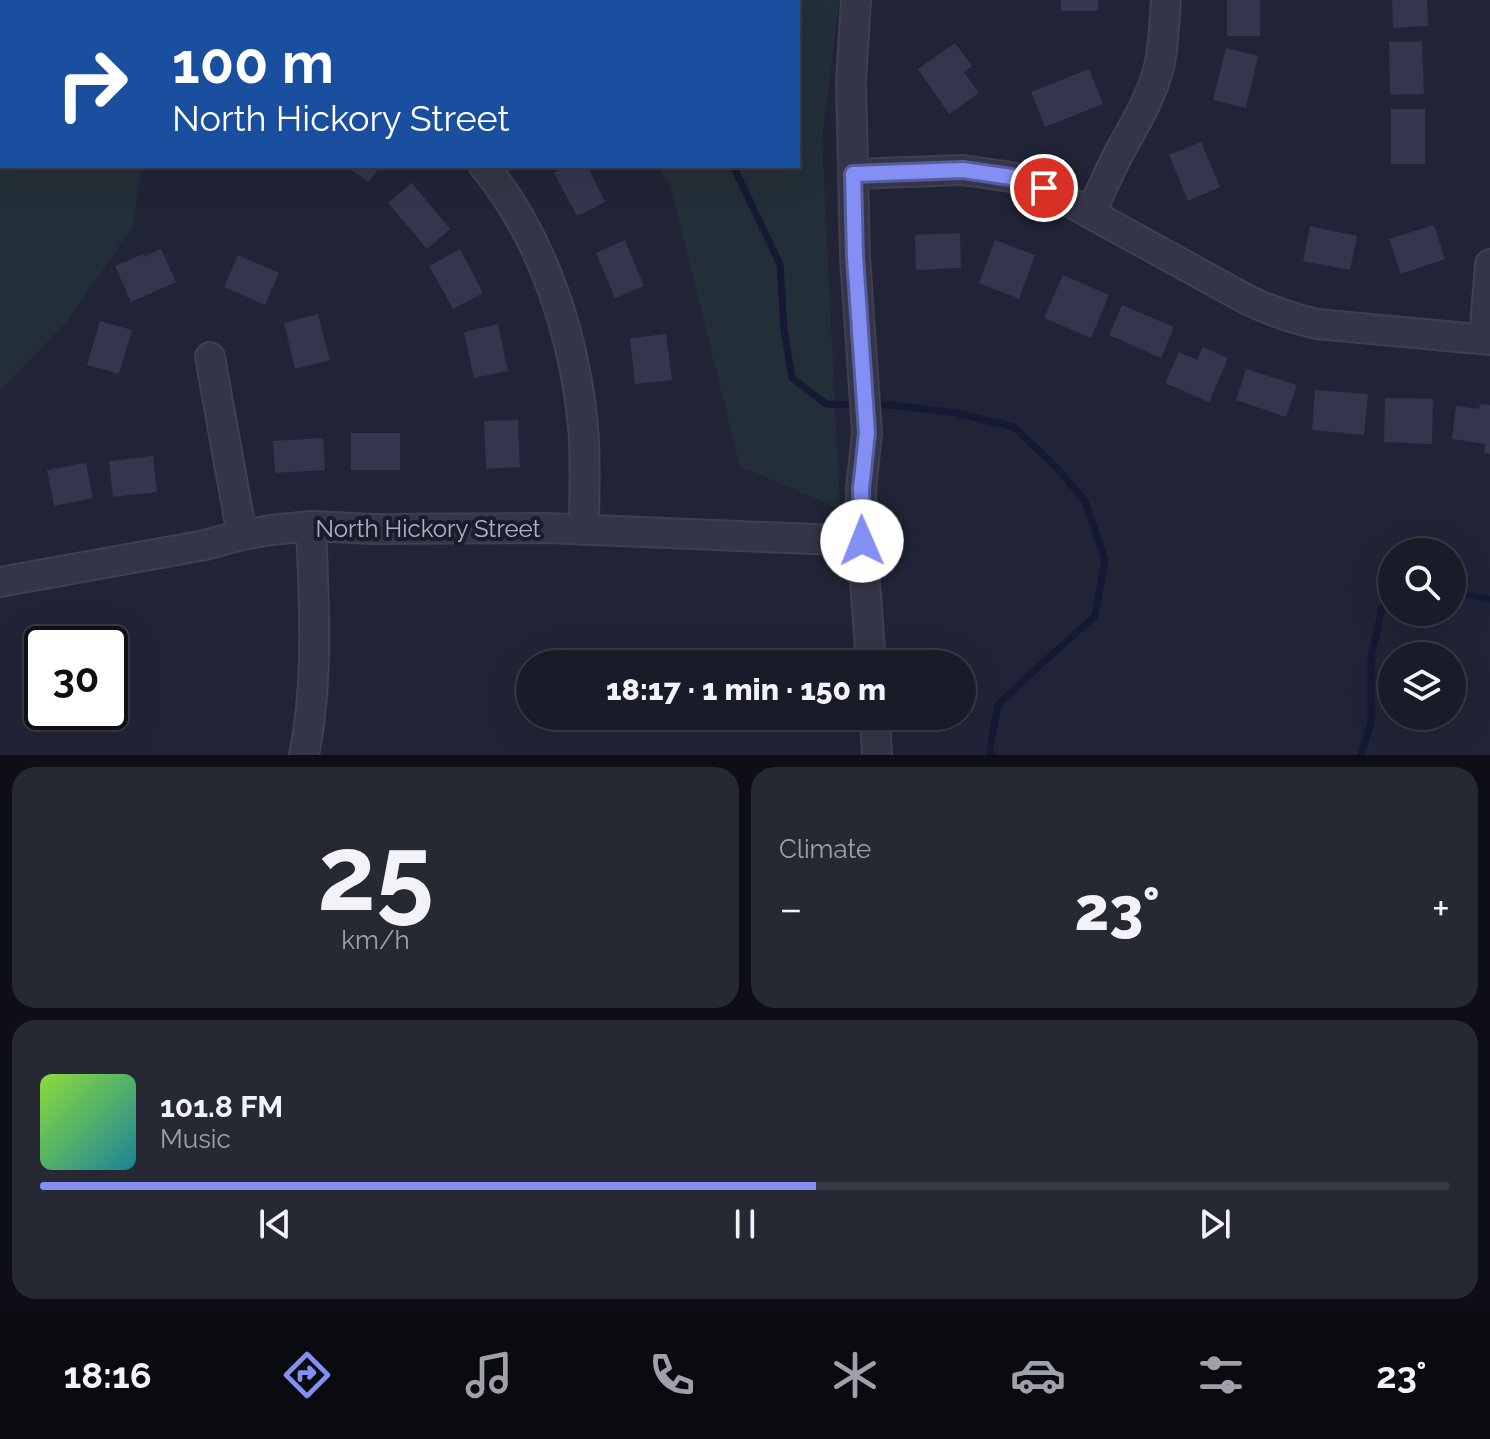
<!DOCTYPE html>
<meta charset="utf-8">
<style>
:root{--surface:#191b28;--page:#262834;--text:#f1f3f6;--muted:#9fa1a8;--line:#373945;--accent:#848ff4}
body{margin:0;font-family:Raleway,sans-serif;background:var(--page);color:var(--text);height:100vh;display:flex;flex-direction:column;font-size:30px;white-space:nowrap}
*{box-sizing:border-box;margin:0}
p{font-size:26px;color:var(--muted)}
.icon{flex:none;width:44px;height:44px;fill:none;stroke:currentColor;stroke-width:2;stroke-linecap:round;stroke-linejoin:round}
.map{position:relative;height:755px;overflow:hidden}
.details{display:flex;flex-direction:column;gap:12px;padding:12px;background:#0e0f16;flex:1}
.details>*{flex:none}
.hud{position:absolute;left:0px;top:0px;width:800px;height:168px;box-shadow:0 8px 32px #0002,0 0 0 2px var(--line);background:#1a4fa0;color:#fff;overflow:hidden}
.buttons{position:absolute;left:1378px;top:538px;display:grid;gap:16px}
.buttons a{display:grid;place-items:center;width:88px;height:88px;border-radius:50%;background:var(--surface);box-shadow:0 8px 32px #0002,0 0 0 2px var(--line);font-size:40px}
.speed{position:absolute;left:24px;top:626px;display:flex;gap:16px;font-size:40px;font-weight:700;text-align:center}
.speed>*{display:grid;place-content:center;width:104px;height:104px;border-radius:50%;background:var(--surface);box-shadow:0 8px 32px #0002,0 0 0 2px var(--line);line-height:1}
.speed .limit{border:4px solid #111;border-radius:12px;background:#fff;color:#111}
.pin{position:absolute;display:grid;place-items:center;width:68px;height:68px;color:#fff;margin:-34px;border:4px solid #fff;border-radius:50%;box-shadow:0 2px 8px #0007}
.me{position:absolute;width:88px;margin:-44px;rotate:359deg;stroke-linejoin:round;filter:drop-shadow(0 0 6px #0008)}
.turn{display:flex;align-items:center;gap:28px;height:168px;padding:0 40px;font-size:36px}
.turn .icon{width:104px;height:104px;stroke-width:2.5}
.turn b{display:block;font-size:56px;line-height:68px}
.big{font-size:60px;font-weight:800;line-height:1.1}
.details .tile{flex:1;display:flex;flex-direction:column;justify-content:center;gap:12px;min-width:0;padding:0 28px;border-radius:24px;background:var(--page)}
.details .dial{align-items:center;gap:0}
.dial b{font-size:104px;line-height:1}
.song{display:flex;align-items:center;gap:24px}
.cover{width:96px;height:96px;border-radius:12px;background:linear-gradient(135deg,hsl(90 70% 55%),hsl(190 70% 35%))}
.played{height:8px;border-radius:4px;background:linear-gradient(90deg,var(--accent) 55%,var(--line) 55%)}
.keys{display:flex;justify-content:space-around;direction:ltr}
.heat{display:flex;justify-content:space-between;align-items:center;font-size:44px;direction:ltr}
.details .tiles{flex:1;display:grid;gap:12px;grid-template-columns:1fr 1fr}
.tile:last-child{grid-column:span 2}
.trip{position:absolute;left:516px;top:650px;width:460px;height:80px;border-radius:40px;background:var(--surface);box-shadow:0 8px 32px #0002,0 0 0 2px var(--line);font-weight:800;line-height:80px;text-align:center}
.menu{display:flex;height:128px;justify-content:space-around;align-items:center;background:#0a0b10;color:var(--muted)}
.menu .icon{width:56px;height:56px}
.menu .on{color:var(--accent)}
.menu b{font-size:36px;color:var(--text)}
.map>svg:first-child{display:block}
.green{fill:#232f38}
.lines{fill:none;stroke-linecap:round;stroke-linejoin:round}
.stream{stroke:#151933;stroke-width:7}
.building{fill:#33364d}
.minor-casing{stroke:#3e4051;stroke-width:32}
.minor{stroke:#343647;stroke-width:28}
.route-casing{stroke:#565d9f;stroke-width:20}
.route{stroke:#848ff4;stroke-width:14}
.labels{text-anchor:middle;dominant-baseline:central;stroke-width:8;stroke-linejoin:round;paint-order:stroke}
.street-label{font-size:24px;fill:#aeb1c4;stroke:#1a1c2b}
</style>
<div class="map">
<svg width="1490" height="755" viewBox="0 0 1490 755">
<rect width="100%" height="100%" fill="#212436"/>
<path class="green" d="M0 0H171L170 2H2V166H142L132 227 70 318 0 391Z
M548 0H839L822 140 840 509 740 466 670 185 658 166H798V2H551Z"/>
<g class="lines">
<path class="stream" d="M635 0 637 2
M733 166 780 264 784 329 792 378 826 404 857 405
M870 405H891L957 413 1014 427 1057 468 1085 501 1105 560 1095 616 1038 667 998 705 989 752 992 755
M1452 592 1490 599
M1361 755 1371 723V658L1382 607 1392 604"/>
</g>
<path class="building" d="M1061 0H1098V11H1061Z
M1227 0H1260V36H1227Z
M1392 0H1427L1428 26 1393 28Z
M1422 41 1424 94 1390 95 1389 42Z
M955 43 972 66 964 72 979 93 949 114 918 69Z
M1226 48 1258 56 1246 108 1213 100Z
M1089 69 1103 104 1045 127 1031 92Z
M1391 109H1425V164H1391Z
M1201 142 1220 187 1188 201 1169 155Z
M346 166H381L368 182Z
M568 166H587L605 202 577 216 554 173Z
M412 183 450 229 427 249 388 203Z
M1434 225 1445 259 1401 274 1389 239Z
M1310 226 1357 236 1350 270 1303 261Z
M960 233 961 268 916 270 915 235Z
M625 240 644 286 615 298 596 253Z
M995 240 1035 255 1019 299 979 283Z
M161 249 176 282 131 302 115 266 143 254 144 257Z
M460 249 483 293 453 309 429 266Z
M238 255 279 273 265 305 224 287Z
M1063 275 1109 295 1091 338 1044 318Z
M1122 305 1174 327 1161 358 1109 335Z
M318 314 330 360 295 369 284 323Z
M100 321 132 330 119 374 87 365Z
M498 324 508 371 474 378 464 332Z
M666 334 672 380 635 384 630 338Z
M1203 347 1228 358 1209 402 1165 383 1179 352 1197 360Z
M1246 369 1297 385 1286 417 1236 400Z
M1315 390 1368 394 1364 435 1312 430Z
M1385 398 1433 399 1432 444 1384 442Z
M1480 404 1490 405V454L1484 453 1486 444 1452 439 1456 406 1479 409Z
M518 420 520 467 486 469 484 421Z
M351 433H400V470H351Z
M323 438 325 470 275 473 273 441Z
M153 456 157 492 113 497 109 461Z
M86 463 93 498 54 506 47 470Z"/>
<g class="lines">
<defs>
<path id="minor" d="M856 0 851 81 855 257 867 433 861 489 862 541 871 664
M484 166C543 238 574 334 583 426 586 460 584 495 584 530
M853 174 963 170 1011 177 1044 188 1246 299C1270 311 1292 318 1317 324L1490 340
M1091 212C1101 192 1109 171 1120 151 1135 124 1151 98 1159 67 1164 45 1164 22 1166 0
M1484 339 1490 264
M210 357 242 535
M0 582 205 545 242 535 271 530 311 526 373 529 546 528 862 541
M875 716 877 755
M304 755C319 680 314 602 311 526"/>
</defs>
<use href="#minor" class="minor-casing"/>
<use href="#minor" class="minor"/>
</g>
<g class="lines">
<defs>
<path id="route" d="M862 541 861 489 867 433 855 257 853 174 963 170 1011 177 1044 188"/>
</defs>
<use href="#route" class="route-casing"/>
<use href="#route" class="route"/>
</g>
<g class="labels">
<g class="street-label">
<text x="428" y="528">North Hickory Street</text>
</g>
</g>
</svg>
<div class="buttons">
<a><svg class="icon" aria-label="search" viewBox="0 0 24 24"><circle cx="10" cy="10" r="6"/><path d="M15 15l6 6"/></svg></a>
<a><svg class="icon" aria-label="layers" viewBox="0 0 24 24"><path d="M12 4l9 5-9 5-9-5zM3 14l9 5 9-5"/></svg></a>
</div>
<div class="speed"><div class="limit">30</div></div>
<div class="pin" style="left:1044px;top:188px;background:#d93025"><svg class="icon" aria-label="arrive" viewBox="0 0 24 24"><path d="M6 21V4h12l-3 4 3 4H6"/></svg></div>
<svg class="me" style="left:862px;top:541px" viewBox="-20 -20 40 40"><circle r="19" fill="#fff"/><path d="M0-13L10 11 0 6-10 11z" fill="#848ff4"/></svg>
<div class="trip">18:17 · 1 min · 150 m</div>
<div class="hud">
<div class="turn"><svg class="icon" aria-label="right" viewBox="0 0 24 24"><path d="M7 20v-9h11M14 6l5 5-5 5"/></svg><div><b>100 m</b>North Hickory Street</div></div>
</div>
</div>
<section class="details">
<div class="tiles">
<div class="tile dial"><b>25</b><p>km/h</p></div>
<div class="tile"><p>Climate</p>
<div class="heat"><a>−</a><b class="big">23°</b><a>+</a></div>
</div>
<div class="tile">
<div class="song"><i class="cover"></i><div><b>101.8 FM</b><p>Music</p></div></div>
<div class="played"></div>
<div class="keys"><svg class="icon" aria-label="previous" viewBox="0 0 24 24"><path d="M18 5L8 12l10 7zM5 5v14"/></svg><svg class="icon" aria-label="pause" viewBox="0 0 24 24"><path d="M8 5v14M16 5v14"/></svg><svg class="icon" aria-label="next" viewBox="0 0 24 24"><path d="M6 5l10 7-10 7zM19 5v14"/></svg></div>
</div>
</div>
</section>
<nav class="menu">
<b>18:16</b>
<svg class="icon on" aria-label="directions" viewBox="0 0 24 24"><path d="M12 3l9 9-9 9-9-9zM9 14v-3h6M13 9l2 2-2 2"/></svg>
<svg class="icon" aria-label="music" viewBox="0 0 24 24"><path d="M9 18V5l10-2v13"/><circle cx="6" cy="18" r="3"/><circle cx="16" cy="16" r="3"/></svg>
<svg class="icon" aria-label="phone" viewBox="0 0 24 24"><path d="M5 4h4l2 5-3 2q2 4 5 5l2-3 5 2v4C11 20 4 13 5 4z"/></svg>
<svg class="icon" aria-label="climate" viewBox="0 0 24 24"><path d="M12 3v18M4 7l16 10M4 17L20 7"/></svg>
<svg class="icon" aria-label="car" viewBox="0 0 24 24"><path d="M5 17H2v-5l4-1 3-4h7l3 4 3 1v5h-3M9 17h6M6 11h13"/><circle cx="7" cy="17" r="2"/><circle cx="17" cy="17" r="2"/></svg>
<svg class="icon" aria-label="filters" viewBox="0 0 24 24"><path d="M4 7h16M4 17h16"/><circle cx="9" cy="7" r="2"/><circle cx="15" cy="17" r="2"/></svg>
<b>23°</b>
</nav>
